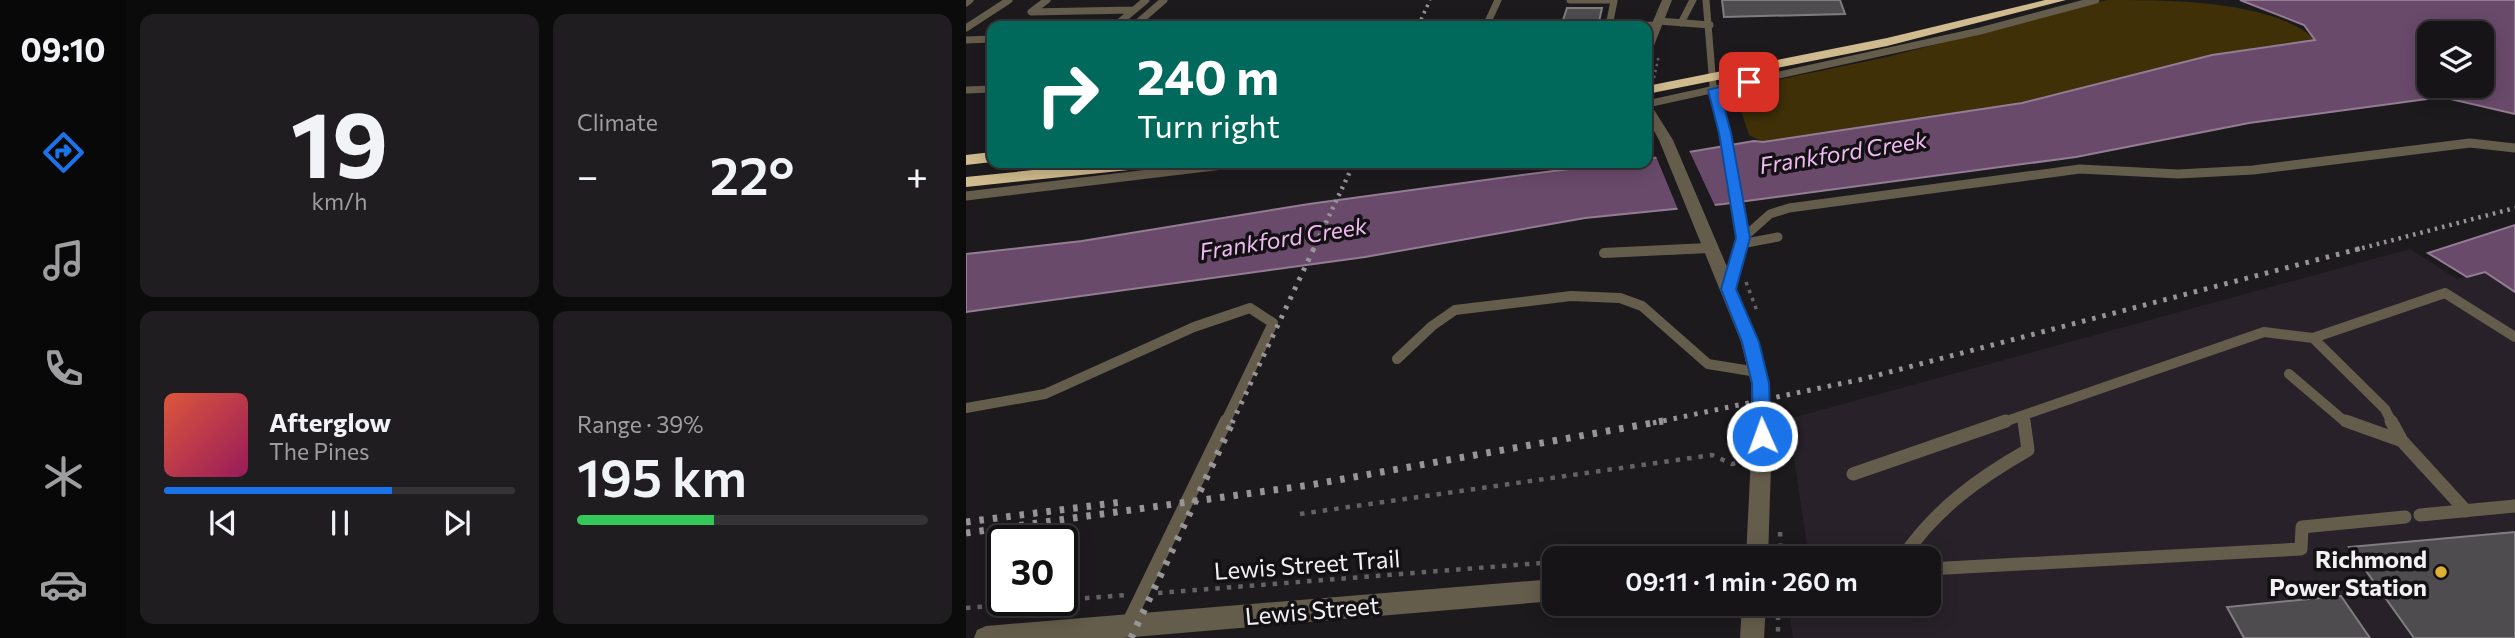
<!DOCTYPE html>
<meta charset="utf-8">
<style>
:root{--surface:#161416;--page:#1f1d1f;--text:#f1f3f6;--muted:#9e9ea1;--line:#353335;--accent:#1a73e8}
body{margin:0;font-family:Commissioner,sans-serif;background:var(--page);color:var(--text);height:100vh;display:flex;flex-direction:column;font-size:26px;white-space:nowrap}
*{box-sizing:border-box;margin:0}
p{font-size:23px;color:var(--muted)}
.icon{flex:none;width:38px;height:38px;fill:none;stroke:currentColor;stroke-width:2;stroke-linecap:round;stroke-linejoin:round}
.map{position:relative;flex:1;overflow:hidden}
.details{display:flex;flex-direction:column;gap:14px;padding:14px;background:#0c0b0c;width:840px}
.details>*{flex:none}
.hud{position:absolute;left:21px;top:21px;width:665px;height:147px;border-radius:14px;box-shadow:0 4px 18px #0003,0 0 0 2px var(--line);background:#00695c;color:#fff;overflow:hidden}
.controls{position:absolute;left:1451px;top:21px;display:grid;gap:14px}
.controls a{display:grid;place-items:center;width:77px;height:77px;border-radius:14px;background:var(--surface);box-shadow:0 4px 18px #0003,0 0 0 2px var(--line);font-size:35px}
.speed{position:absolute;left:21px;top:525px;display:flex;gap:14px;font-size:35px;font-weight:700;text-align:center}
.speed>*{display:grid;place-content:center;width:91px;height:91px;border-radius:50%;background:var(--surface);box-shadow:0 4px 18px #0003,0 0 0 2px var(--line);line-height:1}
.speed .limit{border:4px solid #111;border-radius:10px;background:#fff;color:#111}
.pin{position:absolute;display:grid;place-items:center;width:60px;height:60px;color:#fff;margin:-30px;border-radius:14px;box-shadow:0 4px 10px #0006}
.me{position:absolute;width:77px;margin:-38px;rotate:358deg;stroke-linejoin:round;filter:drop-shadow(0 0 5px #0008)}
.turn{display:flex;align-items:center;gap:24px;height:147px;padding:0 35px;font-size:32px}
.turn .icon{width:91px;height:91px;stroke-width:2.5}
.turn b{display:block;font-size:49px;line-height:60px}
.big{font-size:52px;font-weight:600;line-height:1.1}
.details .tile{flex:1;display:flex;flex-direction:column;justify-content:center;gap:10px;min-width:0;padding:0 24px;border-radius:14px;background:var(--page)}
.details .dial{align-items:center;gap:0}
.dial b{font-size:91px;line-height:1}
.song{display:flex;align-items:center;gap:21px}
.cover{width:84px;height:84px;border-radius:10px;background:linear-gradient(135deg,hsl(10 70% 55%),hsl(330 70% 35%))}
.played{height:7px;border-radius:4px;background:linear-gradient(90deg,var(--accent) 65%,var(--line) 65%)}
.keys{display:flex;justify-content:space-around;direction:ltr}
.heat{display:flex;justify-content:space-between;align-items:center;font-size:38px;direction:ltr}
.charge{height:10px;border-radius:5px;background:linear-gradient(90deg,#34c759 39%,var(--line) 0)}
.details .tiles{flex:1;display:grid;gap:14px;grid-template-columns:repeat(2,1fr)}
.trip{position:absolute;left:576px;top:546px;width:399px;height:70px;border-radius:14px;background:var(--surface);box-shadow:0 4px 18px #0003,0 0 0 2px var(--line);font-weight:600;line-height:70px;text-align:center}
main{display:flex;flex:1;min-height:0}
.dock{display:flex;flex-direction:column;width:126px;justify-content:space-around;align-items:center;background:#090809;color:var(--muted)}
.dock .icon{width:49px;height:49px}
.dock .active{color:var(--accent)}
.dock b{font-size:32px;color:var(--text)}
.map>svg:first-child{display:block}
.built{fill:#282129}
.green{fill:#3f3008}
.water{fill:#6a4a6b;stroke:#937c94;stroke-width:2;fill-rule:evenodd}
.pier{fill:#1d1a1d}
.building{fill:#4f4c4f;stroke:#807d81;stroke-width:2}
.lines{fill:none;stroke-linecap:round;stroke-linejoin:round}
.path-far2{stroke:#656265;stroke-width:2.5;stroke-dasharray:2.5 3.5;stroke-linecap:butt}
.path-far1{stroke:#656265;stroke-width:3.5;stroke-dasharray:3.5 5;stroke-linecap:butt}
.path{stroke:#656265;stroke-width:4.5;stroke-dasharray:4.5 7;stroke-linecap:butt}
.lane-far3{stroke:#655d4c;stroke-width:7}
.lane-far2{stroke:#655d4c;stroke-width:9}
.lane-far1{stroke:#655d4c;stroke-width:10}
.lane{stroke:#655d4c;stroke-width:13}
.street{fill:#655d4c;fill-rule:evenodd}
.highway{fill:#cfbb8d;fill-rule:evenodd}
.rail-far3{stroke:#989598;stroke-width:3.5;stroke-dasharray:2.5 4.5;stroke-linecap:butt}
.rail-far2{stroke:#989598;stroke-width:4.5;stroke-dasharray:2.5 5;stroke-linecap:butt}
.rail-far1{stroke:#989598;stroke-width:5;stroke-dasharray:3.5 7;stroke-linecap:butt}
.rail{stroke:#989598;stroke-width:7;stroke-dasharray:4.5 9;stroke-linecap:butt}
.route{fill:#1a73e8;stroke:#114b97;stroke-width:2}
.poi-dot{fill:#deb133;stroke:#141114;stroke-width:2.5}
.labels{text-anchor:middle;dominant-baseline:central;stroke-width:7;stroke-linejoin:round;paint-order:stroke}
.water-label{font-size:23px;font-style:italic;fill:#f0bbf2;stroke:#141114}
.near-poi-label{font-size:24px;font-weight:bold;fill:#f2f0f2;stroke:#141114;text-anchor:end}
.near-street-label{font-size:24px;fill:#f2f0f2;stroke:#141114}
</style>
<main>
<nav class="dock">
<b>09:10</b>
<svg class="icon active" aria-label="directions" viewBox="0 0 24 24"><path d="M12 3l9 9-9 9-9-9zM9 14v-3h6M13 9l2 2-2 2"/></svg>
<svg class="icon" aria-label="music" viewBox="0 0 24 24"><path d="M9 18V5l10-2v13"/><circle cx="6" cy="18" r="3"/><circle cx="16" cy="16" r="3"/></svg>
<svg class="icon" aria-label="phone" viewBox="0 0 24 24"><path d="M5 4h4l2 5-3 2q2 4 5 5l2-3 5 2v4C11 20 4 13 5 4z"/></svg>
<svg class="icon" aria-label="climate" viewBox="0 0 24 24"><path d="M12 3v18M4 7l16 10M4 17L20 7"/></svg>
<svg class="icon" aria-label="car" viewBox="0 0 24 24"><path d="M5 17H2v-5l4-1 3-4h7l3 4 3 1v5h-3M9 17h6M6 11h13"/><circle cx="7" cy="17" r="2"/><circle cx="17" cy="17" r="2"/></svg>
</nav>
<section class="details">
<div class="tiles">
<div class="tile dial"><b>19</b><p>km/h</p></div>
<div class="tile"><p>Climate</p>
<div class="heat"><a>−</a><b class="big">22°</b><a>+</a></div>
</div>
<div class="tile">
<div class="song"><i class="cover"></i><div><b>Afterglow</b><p>The Pines</p></div></div>
<div class="played"></div>
<div class="keys"><svg class="icon" aria-label="previous" viewBox="0 0 24 24"><path d="M18 5L8 12l10 7zM5 5v14"/></svg><svg class="icon" aria-label="pause" viewBox="0 0 24 24"><path d="M8 5v14M16 5v14"/></svg><svg class="icon" aria-label="next" viewBox="0 0 24 24"><path d="M6 5l10 7-10 7zM19 5v14"/></svg></div>
</div>
<div class="tile"><p>Range · 39%</p><b class="big">195 km</b><div class="charge"></div></div>
</div>
</section>
<div class="map">
<svg width="1549" height="638" viewBox="0 0 1549 638">
<rect width="100%" height="100%" fill="#1d1a1d"/>
<path class="built" d="M1444 249 1491 279 1519 272 1549 292V638H827L823 610 826 604H962V558H843L822 419Z"/>
<path class="green" d="M1141 0C1204 0 1307 0 1350 40L1246 55 1056 103 797 142 783 135 768 89 921 57Z"/>
<path class="water" d="M1274 0H1549V114L1476 97 1283 123 1110 157 758 204 619 218 399 257 0 312V254L116 241 343 204 556 175 651 163H681V159L788 141 797 142 1056 103 1246 55 1349 40 1338 25ZM1463 33H1516V86H1463Z
M1549 225V292L1519 272 1501 277 1462 253Z"/>
<path class="pier" d="M722 148 750 208 713 212 689 154Z"/>
<path class="building" d="M756 0H874L879 14 758 17Z
M601 8H636L632 26H595Z
M1549 532V638H1448L1383 547Z
M1375 596 1404 638H1278L1261 607Z"/>
<g class="lines">
<path class="path-far2" d="M688 78 693 55"/>
<path class="path-far1" d="M780 282 791 311"/>
<path class="path" d="M334 514 746 455 766 464 777 462
M814 532 815 558
M642 558 767 549 772 546
M192 593 588 562
M96 600 160 595
M812 604V638
M0 608 96 600"/>
<path class="lane-far3" d="M81 0 65 12 167 10
M604 0H648
M740 0 748 98 752 112
M648 1 643 26 690 25
M0 3 4 0
M692 21 744 25
M715 23 727 0
M149 26 180 0
M168 26 198 0
M520 26 532 0
M0 28 43 0
M0 40 26 39
M0 90 26 89
M681 104 1014 31 1130 0"/>
<path class="lane-far2" d="M752 110 759 133 777 238 774 250
M0 196 273 163
M777 238 804 214 823 208 1114 169 1212 174 1287 170 1504 143 1549 148
M775 244 812 237
M704 250 746 248"/>
<path class="lane-far1" d="M638 253 742 248
M763 289 774 248
M1347 338 1419 409 1426 423
M431 359 466 326 489 310 605 296 654 298 676 306 742 364 791 372
M1323 374 1377 420 1385 423
M0 408 79 394 228 327 284 308 307 323 259 423
M1058 417 1059 423
M1035 423 1298 332 1347 338 1479 293 1549 337"/>
<path class="lane" d="M1380 421 1436 441
M1425 421 1436 441 1500 511
M887 474 1040 421
M1454 515 1549 506
M936 558C970 509 1011 479 1062 450L1058 421
M962 569 1335 549 1336 527 1439 517
M161 625 260 421"/>
<path class="street" d="M696 0H706L687 48 681 51V35Z
M681 104 685 105 707 140 793 342 803 383 806 436 802 558H780L786 436 785 383 775 342 693 140 681 118Z
M588 579V601L156 638H8L11 630 20 626Z
M776 604H800L798 638H774Z"/>
<path class="highway" d="M1079 0H1100L921 46 681 94V86L921 38Z
M26 152V162L0 165V155Z
M136 163H190L182 168 0 187V177Z"/>
<path class="rail-far3" d="M452 26 464 0"/>
<path class="rail-far2" d="M347 250 388 163
M1389 250 1549 208"/>
<path class="rail-far1" d="M266 423 348 248
M687 423 897 379 1396 248"/>
<path class="rail" d="M0 522 156 502
M0 533 344 485 697 421
M165 638 267 421"/>
</g>
<path class="route" d="M783 79 788 82 787 85 754 92 765 133 784 238 770 289 793 342 803 383 805 436 796 443 787 436 786 383 776 342 755 289 770 238 753 133 742 90Z"/>
<circle class="poi-dot" cx="1475" cy="572" r="7"/>
<g class="labels">
<g class="water-label">
<text transform="translate(877 152) rotate(-9)">Frankford Creek</text>
<text transform="translate(317 238) rotate(-9)">Frankford Creek</text>
</g>
<g class="near-poi-label">
<text x="1461" y="558">Richmond<tspan x="1461" dy="28">Power Station</tspan></text>
</g>
<g class="near-street-label">
<text transform="translate(341 564) rotate(-4)">Lewis Street Trail</text>
<text transform="translate(346 610) rotate(-5)">Lewis Street</text>
</g>
</g>
</svg>
<div class="controls">
<a><svg class="icon" aria-label="layers" viewBox="0 0 24 24"><path d="M12 4l9 5-9 5-9-5zM3 14l9 5 9-5"/></svg></a>
</div>
<div class="speed"><div class="limit">30</div></div>
<div class="pin" style="left:783px;top:82px;background:#d93025"><svg class="icon" aria-label="arrive" viewBox="0 0 24 24"><path d="M6 21V4h12l-3 4 3 4H6"/></svg></div>
<svg class="me" style="left:796px;top:436px" viewBox="-20 -20 40 40"><circle r="17" fill="#1a73e8" stroke="#fff" stroke-width="3"/><path d="M0-11L8 9 0 5-8 9z" fill="#fff"/></svg>
<div class="trip">09:11 · 1 min · 260 m</div>
<div class="hud">
<div class="turn"><svg class="icon" aria-label="right" viewBox="0 0 24 24"><path d="M7 20v-9h11M14 6l5 5-5 5"/></svg><div><b>240 m</b>Turn right</div></div>
</div>
</div>
</main>
